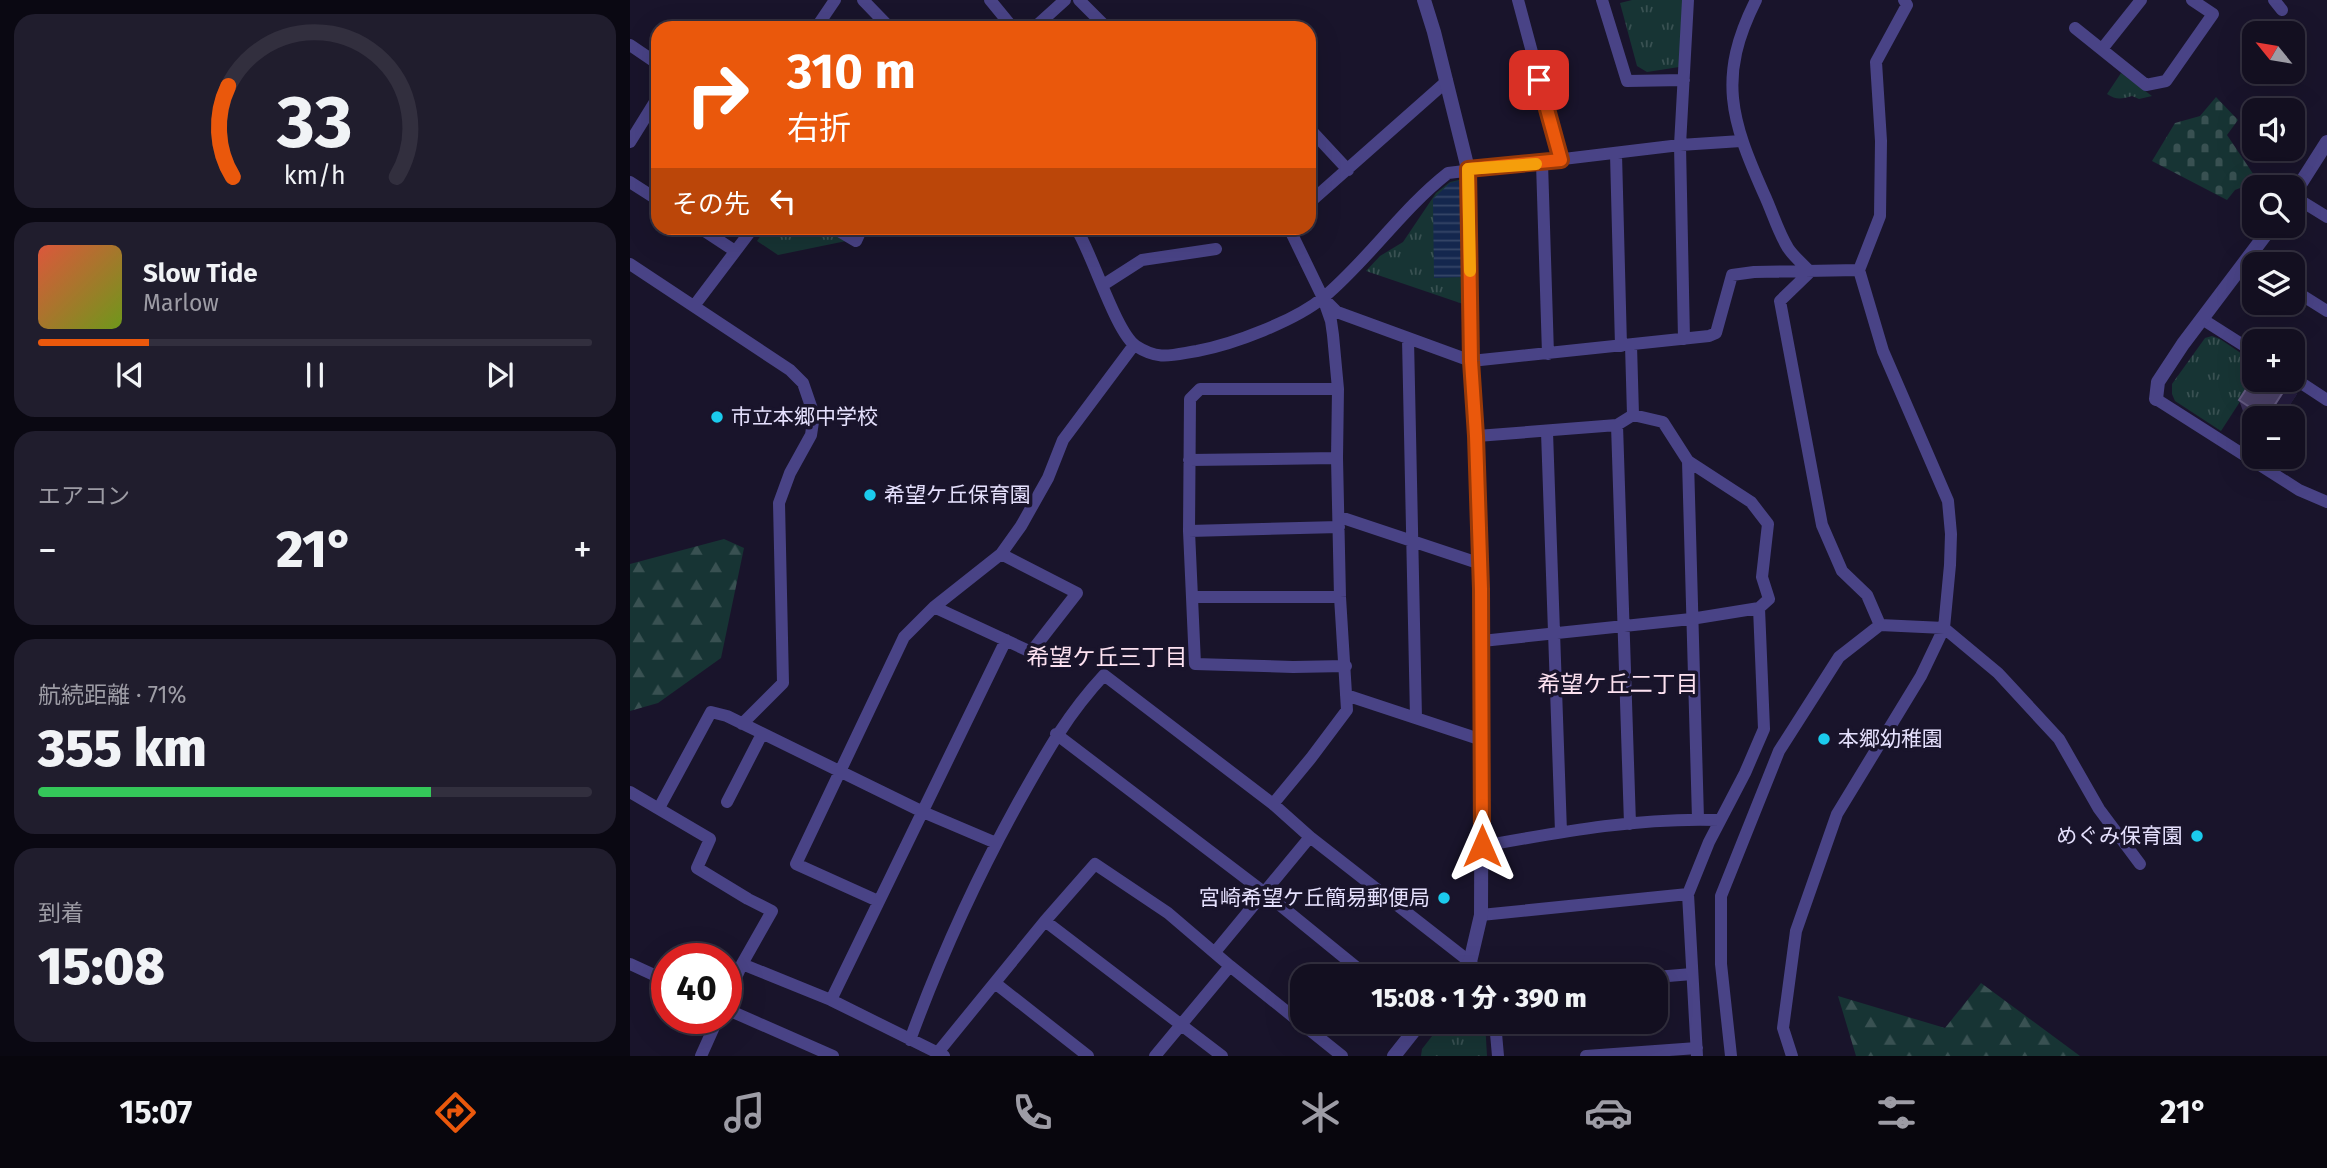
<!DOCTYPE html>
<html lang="ja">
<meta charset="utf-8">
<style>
:root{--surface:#130f20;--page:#201d2d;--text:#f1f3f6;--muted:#9d9ca5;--line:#322f3e;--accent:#ea580c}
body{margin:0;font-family:"Fira Sans","Noto Sans JP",sans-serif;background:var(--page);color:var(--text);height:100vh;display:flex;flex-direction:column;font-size:26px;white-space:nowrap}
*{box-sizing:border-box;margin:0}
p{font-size:23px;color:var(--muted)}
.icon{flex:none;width:38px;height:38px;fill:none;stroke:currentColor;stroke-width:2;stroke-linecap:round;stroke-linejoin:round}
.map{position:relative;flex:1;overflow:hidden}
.panel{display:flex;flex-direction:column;gap:14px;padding:14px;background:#0a0812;width:630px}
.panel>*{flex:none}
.banner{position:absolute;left:21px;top:21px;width:665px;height:214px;border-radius:21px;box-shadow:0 7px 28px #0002,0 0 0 2px var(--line);background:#ea580c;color:#fff;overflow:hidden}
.needle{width:46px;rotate:300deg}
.tools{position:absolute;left:1612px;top:21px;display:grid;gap:14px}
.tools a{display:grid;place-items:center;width:63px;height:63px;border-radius:14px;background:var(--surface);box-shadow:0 7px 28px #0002,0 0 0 2px var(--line);font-size:35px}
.speed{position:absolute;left:21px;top:943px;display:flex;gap:14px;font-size:35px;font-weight:700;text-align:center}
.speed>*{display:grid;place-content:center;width:91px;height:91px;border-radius:50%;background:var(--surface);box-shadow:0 7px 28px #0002,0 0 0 2px var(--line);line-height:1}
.speed .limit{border:10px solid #d22;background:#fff;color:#111}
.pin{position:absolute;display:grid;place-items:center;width:60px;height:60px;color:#fff;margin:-30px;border-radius:14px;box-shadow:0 4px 10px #0006}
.me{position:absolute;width:77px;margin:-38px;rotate:0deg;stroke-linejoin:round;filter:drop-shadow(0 0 5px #0008)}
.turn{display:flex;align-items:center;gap:24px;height:147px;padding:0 21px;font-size:32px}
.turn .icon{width:91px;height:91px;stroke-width:2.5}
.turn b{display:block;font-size:49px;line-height:60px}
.then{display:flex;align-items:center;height:66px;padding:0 21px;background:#0003;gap:14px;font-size:26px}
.big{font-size:52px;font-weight:800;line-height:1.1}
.panel .tile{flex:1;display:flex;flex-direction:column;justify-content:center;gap:10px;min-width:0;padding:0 24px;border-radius:21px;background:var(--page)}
.panel .dial{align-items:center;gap:0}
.dial svg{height:182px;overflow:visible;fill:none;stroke:var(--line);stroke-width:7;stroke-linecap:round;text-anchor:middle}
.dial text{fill:var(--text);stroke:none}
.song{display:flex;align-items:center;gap:21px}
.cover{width:84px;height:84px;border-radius:10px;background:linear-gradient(135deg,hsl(10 70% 55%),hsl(80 70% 35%))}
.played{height:7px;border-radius:4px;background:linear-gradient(90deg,var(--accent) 20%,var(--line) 20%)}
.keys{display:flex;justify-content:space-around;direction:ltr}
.heat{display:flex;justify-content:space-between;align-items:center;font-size:38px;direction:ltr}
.charge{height:10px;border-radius:5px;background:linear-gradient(90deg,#34c759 71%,var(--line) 0)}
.trip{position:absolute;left:660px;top:964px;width:378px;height:70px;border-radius:21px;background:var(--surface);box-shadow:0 7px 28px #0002,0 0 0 2px var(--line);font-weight:800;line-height:70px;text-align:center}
.tabs{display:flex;height:112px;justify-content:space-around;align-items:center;background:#08060d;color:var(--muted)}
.tabs .icon{width:49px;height:49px}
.tabs .selected{color:var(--accent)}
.tabs b{font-size:32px;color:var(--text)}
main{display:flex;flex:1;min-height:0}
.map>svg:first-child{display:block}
.forest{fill:url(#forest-firs)}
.cemetery{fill:url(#cemetery-stones)}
.park{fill:url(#park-tufts)}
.water{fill:url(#water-rules)}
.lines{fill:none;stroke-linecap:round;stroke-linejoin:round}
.minor{stroke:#494386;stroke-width:12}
.tertiary{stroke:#494386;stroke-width:14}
.wall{fill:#392e57}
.shaded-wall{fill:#241c3e}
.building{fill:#4b4168;stroke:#645a80;stroke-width:2}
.route-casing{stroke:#983908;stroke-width:18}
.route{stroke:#ea580c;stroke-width:12}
.slow{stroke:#f59e0b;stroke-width:12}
.poi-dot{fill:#1bcbed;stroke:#19142b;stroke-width:2.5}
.labels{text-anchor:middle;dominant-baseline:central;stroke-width:7;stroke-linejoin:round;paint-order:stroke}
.poi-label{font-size:21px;fill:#e5e0fd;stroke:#19142b;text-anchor:start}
.neighbourhood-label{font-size:23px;fill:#fde2f1;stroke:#19142b}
</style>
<main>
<section class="panel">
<div class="tile dial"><svg viewBox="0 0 100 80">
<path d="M14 69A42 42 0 1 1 86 69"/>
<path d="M14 69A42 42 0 0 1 12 29" stroke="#ea580c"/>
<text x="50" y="56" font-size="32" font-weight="700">33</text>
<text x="50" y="72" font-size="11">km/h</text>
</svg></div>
<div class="tile">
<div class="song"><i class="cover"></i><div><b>Slow Tide</b><p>Marlow</p></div></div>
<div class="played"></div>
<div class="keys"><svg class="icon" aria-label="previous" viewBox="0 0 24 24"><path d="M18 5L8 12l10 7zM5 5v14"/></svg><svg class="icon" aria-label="pause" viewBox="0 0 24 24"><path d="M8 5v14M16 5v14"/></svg><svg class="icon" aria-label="next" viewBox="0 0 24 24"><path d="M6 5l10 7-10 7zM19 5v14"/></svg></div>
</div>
<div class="tile"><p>エアコン</p>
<div class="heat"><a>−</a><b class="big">21°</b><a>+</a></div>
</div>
<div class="tile"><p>航続距離 · 71%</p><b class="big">355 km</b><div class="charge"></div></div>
<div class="tile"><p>到着</p><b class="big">15:08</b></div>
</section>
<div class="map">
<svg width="1697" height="1056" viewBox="0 0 1697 1056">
<defs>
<pattern id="forest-firs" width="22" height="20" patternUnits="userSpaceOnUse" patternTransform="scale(1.75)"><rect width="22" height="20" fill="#173434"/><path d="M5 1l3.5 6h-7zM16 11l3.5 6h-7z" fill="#395152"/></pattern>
<pattern id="cemetery-stones" width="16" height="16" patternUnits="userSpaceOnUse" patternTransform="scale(1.75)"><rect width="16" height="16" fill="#173434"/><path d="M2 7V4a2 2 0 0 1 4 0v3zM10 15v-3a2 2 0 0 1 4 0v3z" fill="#395152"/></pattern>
<pattern id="park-tufts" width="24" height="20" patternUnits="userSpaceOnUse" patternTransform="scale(1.75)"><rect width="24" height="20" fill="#173434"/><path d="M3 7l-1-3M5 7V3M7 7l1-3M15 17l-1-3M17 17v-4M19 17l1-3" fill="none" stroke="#395152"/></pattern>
<pattern id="water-rules" width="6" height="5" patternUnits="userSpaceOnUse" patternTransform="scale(1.75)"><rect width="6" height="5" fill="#14274e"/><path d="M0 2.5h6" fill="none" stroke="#364668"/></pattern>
</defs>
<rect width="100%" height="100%" fill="#19142b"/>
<path class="forest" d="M94 539 114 548 91 658 28 703 0 711V564Z
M1351 983 1450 1056H1226L1208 996 1315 1028Z"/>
<path class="cemetery" d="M1586 97 1608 120 1597 135 1628 181 1605 190 1597 200 1522 161 1545 123 1570 116Z"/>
<path class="park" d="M1002 0H1059L1049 67 1017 72 1007 66 990 3Z
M1491 73 1522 96 1509 99 1502 96C1492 99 1486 100 1477 94Z
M833 179V304L736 271 750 256 773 242 806 193 820 182Z
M136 228H203L221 240 148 255 127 241Z
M1582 336 1590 339 1624 362V380L1591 431 1545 401 1542 394V384L1575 338Z
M813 1022H855L857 1056H791L792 1049Z"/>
<path class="water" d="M832 180V277L804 278 803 199 820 183Z"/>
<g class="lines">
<path class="minor" d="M233 0 260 28
M360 0 383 28
M449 0 477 28
M888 0 931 160
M972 0 997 81 1054 80
M1126 0C1087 77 1101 120 1134 194 1142 211 1148 232 1158 248 1164 257 1173 264 1180 272
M1644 0 1652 10
M186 28 205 0
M404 28 435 0
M1445 28 1516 85 1536 81 1583 14 1562 0
M0 45 28 64
M1472 49 1511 0
M679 128 718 170
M0 142 28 97
M986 154 991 346
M912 163 918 354
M0 182 28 200
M1663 196 1697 217
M679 203 817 81
M70 228 105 251
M204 228 226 241 232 228
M446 228C462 253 486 333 506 346 529 361 542 355 567 351 604 344 665 321 694 297 739 259 772 209 818 173L1050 145 1111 141
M0 264 160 370 173 383 184 415 181 435 160 473 149 503 153 683 112 724
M1180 272 1150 301 1192 525 1212 571 1237 595 1250 625
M473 285 512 260 586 249
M1662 289 1697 311
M695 300 707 312 841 361 1079 336 1086 333 1102 275 1124 272 1229 270
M64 306 123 228
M1572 319 1624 352
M778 339 786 718
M1054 339 1050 145 1058 0
M1001 345 1003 415
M1662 377 1697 400
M708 389H570L560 399 559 531 565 664 663 667 716 666
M1526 399 1669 490 1697 502
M987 425 1000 824
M917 432 931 832
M847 436 987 425 1003 415 1033 422 1058 461 1121 502 1138 524 1132 577 1139 599 1129 608 1061 619 852 641
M559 460 707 458
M1058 461 1068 819
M710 517 851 564
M559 531 709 527
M562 597H710
M304 607 401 652 447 593 371 554
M716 695 852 740
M426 734 635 893 737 976
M0 792 80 839 67 868 118 899 142 911 112 964 96 1000
M97 802 132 734
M643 804 681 758 717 710 710 597 707 458 708 389 703 335 701 321 693 298 659 228
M29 808 81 712 97 716 293 812 366 843
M852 846C930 832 1010 817 1090 820
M248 901 166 864 274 637 304 607 371 554 391 526 418 478 433 440 504 345
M851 915 1058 894
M415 921 592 1056
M585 952 680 837
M0 964 37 981
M112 964 201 1000 314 1056
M1026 977 1062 974
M365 983 458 1056
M201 1000 376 640
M96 1009 203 1056
M865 1022 868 1056
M280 1040C310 958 346 879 388 803 415 755 436 716 474 675L643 804 680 837 840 962 851 976
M71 1056 88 1018
M305 1056 415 921 465 864 538 913 600 966 712 1056
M525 1056 600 966
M956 1056 1067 1048
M1067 1056 1058 894 1079 842 1115 773 1134 729 1129 608
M1101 1056 1091 964V896L1149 751 1209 657 1250 625 1314 628 1368 673 1429 739 1469 809 1510 864
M1162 1056 1153 1028 1166 931 1207 814 1291 676 1314 628 1320 565 1321 534 1318 501 1253 351 1229 270 1250 216 1251 141 1246 62 1277 5 1274 0"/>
<path class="tertiary" d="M794 0 804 32 838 169 841 361 847 436 852 641 851 915 840 962 829 976
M1662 197 1697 142
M1526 399 1528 382 1553 344 1642 226
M764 1056 791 1022"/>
</g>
<path class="wall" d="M1667 394 1651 418H1624V421L1614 414 1609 400Z"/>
<path class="shaded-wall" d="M1662 380 1667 394 1651 418H1637Z"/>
<path class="building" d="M1624 377V380H1661L1636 418 1609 400Z"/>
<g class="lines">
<defs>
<path id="route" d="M852 846 851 589 846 436 841 361 838 169 931 160 909 80"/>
</defs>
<use href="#route" class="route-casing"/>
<use href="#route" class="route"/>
<path class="slow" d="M840 271 838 169 906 164"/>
</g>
<g class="poi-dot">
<circle cx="87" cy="417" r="7"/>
<circle cx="240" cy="495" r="7"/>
<circle cx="1194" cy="739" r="7"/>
<circle cx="1567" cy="836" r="7"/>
<circle cx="814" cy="898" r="7"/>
</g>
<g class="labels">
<g class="poi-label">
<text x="101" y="417">市立本郷中学校</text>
<text x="254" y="495">希望ケ丘保育園</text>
<text x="1208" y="739">本郷幼稚園</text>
<text x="1553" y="836" text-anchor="end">めぐみ保育園</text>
<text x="800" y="898" text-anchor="end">宮崎希望ケ丘簡易郵便局</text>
</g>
<g class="neighbourhood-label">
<text x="477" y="657">希望ケ丘三丁目</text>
<text x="988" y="684">希望ケ丘二丁目</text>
</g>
</g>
</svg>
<div class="tools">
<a><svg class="needle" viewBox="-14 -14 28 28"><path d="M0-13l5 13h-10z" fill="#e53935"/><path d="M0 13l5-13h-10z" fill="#9d9ca5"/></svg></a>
<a><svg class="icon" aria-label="sound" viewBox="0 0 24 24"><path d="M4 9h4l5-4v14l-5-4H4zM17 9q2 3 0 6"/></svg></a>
<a><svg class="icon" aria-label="search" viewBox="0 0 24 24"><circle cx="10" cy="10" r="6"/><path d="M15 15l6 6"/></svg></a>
<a><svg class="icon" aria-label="layers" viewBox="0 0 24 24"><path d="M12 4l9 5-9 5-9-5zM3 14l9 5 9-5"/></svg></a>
<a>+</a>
<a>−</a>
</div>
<div class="speed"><div class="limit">40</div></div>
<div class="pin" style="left:909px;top:80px;background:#d93025"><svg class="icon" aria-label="arrive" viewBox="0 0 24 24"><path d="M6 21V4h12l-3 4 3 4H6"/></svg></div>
<svg class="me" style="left:852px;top:846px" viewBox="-20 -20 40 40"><path d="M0-17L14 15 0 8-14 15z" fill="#ea580c" stroke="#fff" stroke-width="4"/></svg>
<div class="trip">15:08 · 1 分 · 390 m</div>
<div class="banner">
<div class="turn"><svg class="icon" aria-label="right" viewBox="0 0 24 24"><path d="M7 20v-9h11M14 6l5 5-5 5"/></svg><div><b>310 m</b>右折</div></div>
<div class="then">その先<svg class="icon" aria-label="left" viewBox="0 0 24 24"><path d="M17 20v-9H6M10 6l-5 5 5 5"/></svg></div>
</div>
</div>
</main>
<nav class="tabs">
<b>15:07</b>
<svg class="icon selected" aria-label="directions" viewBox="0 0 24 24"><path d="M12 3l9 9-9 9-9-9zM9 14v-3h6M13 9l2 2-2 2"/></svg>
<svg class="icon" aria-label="music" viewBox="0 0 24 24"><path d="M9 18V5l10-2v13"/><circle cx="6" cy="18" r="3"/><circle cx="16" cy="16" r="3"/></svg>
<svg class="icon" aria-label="phone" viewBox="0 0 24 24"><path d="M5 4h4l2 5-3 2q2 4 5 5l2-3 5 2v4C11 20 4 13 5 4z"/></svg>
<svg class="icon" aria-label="climate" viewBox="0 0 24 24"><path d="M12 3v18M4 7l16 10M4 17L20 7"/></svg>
<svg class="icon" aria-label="car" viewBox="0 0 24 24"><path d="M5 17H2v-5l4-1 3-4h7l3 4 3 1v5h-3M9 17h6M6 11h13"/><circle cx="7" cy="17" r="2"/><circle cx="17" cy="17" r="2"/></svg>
<svg class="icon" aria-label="filters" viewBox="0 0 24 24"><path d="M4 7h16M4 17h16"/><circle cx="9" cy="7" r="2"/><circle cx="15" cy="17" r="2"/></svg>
<b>21°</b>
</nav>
